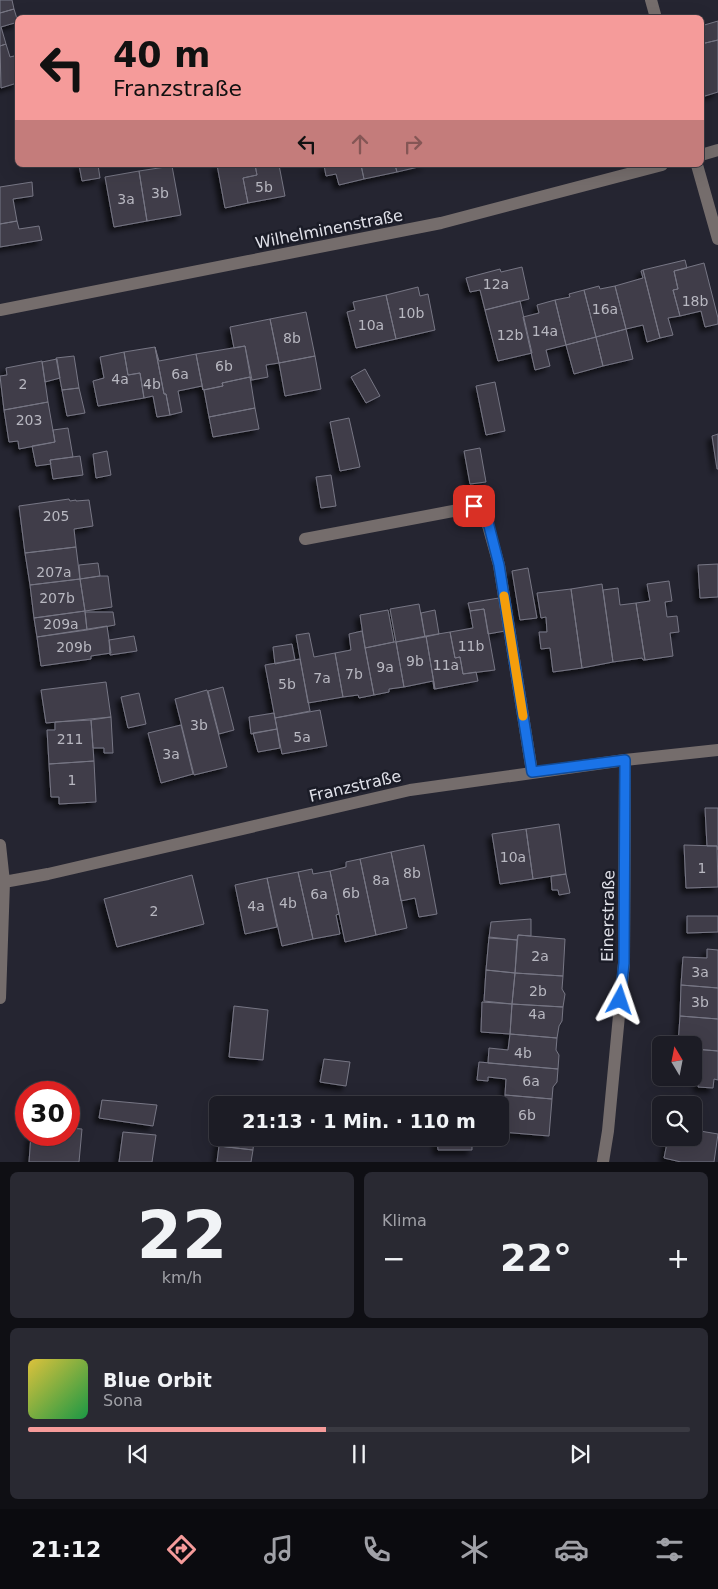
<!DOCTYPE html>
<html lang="de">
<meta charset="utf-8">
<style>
:root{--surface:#1c1c25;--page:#292932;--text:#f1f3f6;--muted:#a0a1a7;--line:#3a3a42;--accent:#f59b9a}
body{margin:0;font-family:"DejaVu Sans",sans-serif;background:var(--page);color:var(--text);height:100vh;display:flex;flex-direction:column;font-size:19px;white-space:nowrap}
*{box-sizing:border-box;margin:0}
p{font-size:16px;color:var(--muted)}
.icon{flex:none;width:28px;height:28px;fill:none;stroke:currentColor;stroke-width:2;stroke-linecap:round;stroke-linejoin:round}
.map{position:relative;height:1162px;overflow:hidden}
.details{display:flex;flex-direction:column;gap:10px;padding:10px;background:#0f0f14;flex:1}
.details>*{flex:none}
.hud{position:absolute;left:15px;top:15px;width:689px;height:152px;border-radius:8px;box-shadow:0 5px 20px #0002,0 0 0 1px var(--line);background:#f59b9a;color:#111;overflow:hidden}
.needle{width:32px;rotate:350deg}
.buttons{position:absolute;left:652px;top:1036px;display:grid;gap:10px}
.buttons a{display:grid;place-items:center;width:50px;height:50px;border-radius:8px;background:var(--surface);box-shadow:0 5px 20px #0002,0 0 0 1px var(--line);font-size:25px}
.speed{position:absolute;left:15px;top:1081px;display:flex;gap:10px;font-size:25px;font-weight:700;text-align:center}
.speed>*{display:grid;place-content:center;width:65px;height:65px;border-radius:50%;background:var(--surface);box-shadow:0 5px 20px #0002,0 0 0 1px var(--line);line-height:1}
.speed .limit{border:8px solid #d22;background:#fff;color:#111}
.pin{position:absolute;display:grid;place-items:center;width:42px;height:42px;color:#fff;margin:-21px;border-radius:10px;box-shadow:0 2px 8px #0006}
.me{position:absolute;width:55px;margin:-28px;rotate:5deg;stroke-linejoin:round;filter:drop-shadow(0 0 4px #0008)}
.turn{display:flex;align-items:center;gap:18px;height:105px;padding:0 15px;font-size:22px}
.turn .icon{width:65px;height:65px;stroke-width:2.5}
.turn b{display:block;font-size:35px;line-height:42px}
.lanes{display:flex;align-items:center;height:48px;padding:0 15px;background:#0003;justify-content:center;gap:25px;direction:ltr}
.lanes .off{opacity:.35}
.big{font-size:38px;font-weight:700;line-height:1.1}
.details .card{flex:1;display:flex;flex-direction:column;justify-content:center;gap:8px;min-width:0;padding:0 18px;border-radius:8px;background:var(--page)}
.details .dial{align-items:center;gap:0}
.dial b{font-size:65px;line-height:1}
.song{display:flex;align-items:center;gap:15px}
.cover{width:60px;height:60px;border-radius:8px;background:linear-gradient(135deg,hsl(50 70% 55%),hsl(140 70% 35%))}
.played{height:5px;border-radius:2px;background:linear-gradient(90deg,var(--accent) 45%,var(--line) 45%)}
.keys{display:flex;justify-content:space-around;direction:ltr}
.heat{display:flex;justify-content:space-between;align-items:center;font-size:28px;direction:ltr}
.details .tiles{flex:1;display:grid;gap:10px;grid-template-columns:1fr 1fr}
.card:last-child{grid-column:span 2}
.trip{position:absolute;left:209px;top:1096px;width:300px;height:50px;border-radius:8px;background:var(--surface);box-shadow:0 5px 20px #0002,0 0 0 1px var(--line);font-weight:700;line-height:50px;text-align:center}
.tabs{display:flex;height:80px;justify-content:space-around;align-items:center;background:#0b0b0f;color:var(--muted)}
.tabs .icon{width:35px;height:35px}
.tabs .selected{color:var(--accent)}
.tabs b{font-size:22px;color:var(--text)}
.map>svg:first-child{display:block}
.building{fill:#3f3e4a;stroke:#777684;filter:url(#shadow)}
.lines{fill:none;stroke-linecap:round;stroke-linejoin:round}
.minor{stroke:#756d6c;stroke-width:12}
.route-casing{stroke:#114b97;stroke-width:12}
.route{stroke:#1a73e8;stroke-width:9}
.slow{stroke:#f59e0b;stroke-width:9}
.labels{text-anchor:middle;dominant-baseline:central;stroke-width:5;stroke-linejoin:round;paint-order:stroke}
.number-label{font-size:14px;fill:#b8b8c1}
.street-label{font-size:16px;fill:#e0e1e9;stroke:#1b1c27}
</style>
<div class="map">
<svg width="718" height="1162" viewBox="0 0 718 1162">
<defs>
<filter id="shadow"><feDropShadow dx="-4.5" dy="4.5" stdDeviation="2.5" flood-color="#0009"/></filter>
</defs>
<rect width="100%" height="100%" fill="#252531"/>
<path class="building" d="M0 0H12L14 9 0 13Z
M14 9 18 22 1 27 6 44 0 46V13Z
M718 21V40L701 44V26Z
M718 40V92L705 96 701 83V44Z
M6 44 10 57 18 55V77H15L17 83 1 88 0 46Z
M79 165H98L100 178 82 181Z
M217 165H255L257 175 243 178 248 203 225 208Z
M255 165H279L285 196 248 203 243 178 257 175Z
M324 165H361L364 179 339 185 336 174 326 176Z
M361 165H395L397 172 364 179Z
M395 165H427L397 172Z
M172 166 181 215 147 221 139 171Z
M139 171 147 221 114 227 105 177Z
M32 182 33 196 13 199 17 221 0 224V187Z
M17 221 19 229 39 226 42 240 0 247V224Z
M685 260 687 268 674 271 678 289 673 290 680 316 668 318 673 335 660 338 643 270Z
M704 263 718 318V324L705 327 701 311 680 316 673 290 678 289 674 271Z
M522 267 529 299 485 310 480 290 470 292 466 278 500 269 501 272Z
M643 270 660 338 647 342 643 325 626 329 615 286 643 278 641 271Z
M599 286 600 289 615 286 626 329 596 337 584 290Z
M418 287 420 296 428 294 435 330 396 339 386 295Z
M584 290 596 337 566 345 555 300 570 297 569 294Z
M386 295 396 339 356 348 347 312 355 310 353 302Z
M555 300 566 345 546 350 550 366 535 370 523 317 539 313 537 305Z
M520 301 532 353 498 361 485 310Z
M306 312 315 356 279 363 270 319Z
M270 319 279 363 266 365 268 377 252 380 245 346 234 348 230 327Z
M626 329 633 359 603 366 596 337Z
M596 337 603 366 574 374 566 345Z
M245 346 251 381 250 377 222 383 223 386 203 390 196 354Z
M155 347 164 394H166L170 415 157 417 153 396 144 398 140 373 128 375 124 352Z
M155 347 159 361 196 354 203 390 202 386 178 391 182 412 170 415 166 394H164Z
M124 352 128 375 140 373 144 398 98 406 93 381 104 378 100 357Z
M74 356 79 388 62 390 56 358Z
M315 356 321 389 285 396 279 363Z
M57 359 60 378 45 382 42 362Z
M42 361 48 402 4 410 0 376 7 375 6 368Z
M365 369 380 396 366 403 351 377Z
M250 377 255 408 209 417 204 390 223 386 222 383Z
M495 382 505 431 486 435 476 386Z
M79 388 85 413 67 416 62 390Z
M48 402 55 442 19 449 18 441 9 442 4 410Z
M255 408 259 429 213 437 209 417Z
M349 418 360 467 340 471 330 422Z
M68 428 73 457 50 460 51 464 36 466 32 446 55 442 53 430Z
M718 434V469H717L712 436Z
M480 448 486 482 470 484 464 451Z
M107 451 111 475 96 478 93 454Z
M80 456 83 475 53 479 50 460Z
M331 475 336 506 321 508 316 477Z
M69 499 70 501 76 500V501L89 500 93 526 74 529 76 547 25 553 19 506Z
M76 547 80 579 30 585 25 553Z
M98 563 100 576 80 579 79 565Z
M718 564V597L700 598 698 565Z
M528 568 537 618 520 620 512 571Z
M100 576H108L112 607 85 611 80 579Z
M80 579 85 611 34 618 30 585Z
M669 581 672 601 665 602 667 617 677 616 679 632 670 633 673 656 645 660 636 603 650 601 647 584Z
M602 584 613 662 582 668 571 589Z
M618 588 620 605 636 603 645 660H643L642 658 613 662 603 590Z
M571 589 582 668 553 672 550 648 541 649 539 632H547L546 617 541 618 537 593Z
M499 598 505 631 488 634 484 609 470 611 468 603Z
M419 604 425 637 396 642 390 609Z
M484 609 495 670 463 674 460 657 455 658 450 632 473 628 470 611Z
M388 610 394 642 365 648 360 615Z
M435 610 439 634 425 637 421 613Z
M85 611 87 630 37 637 34 618Z
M85 612H113L115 625 87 630Z
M107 626 111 653 91 656V659L41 666 37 637Z
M362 631 374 695 359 698 358 695 343 697 335 653 351 650 349 634Z
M450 632 455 658 460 657 463 674 476 672 478 681 435 689 426 636Z
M309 633 314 657 335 653 343 697 308 703 296 635Z
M134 636 137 651 110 655 109 640Z
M426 636 435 689H434L433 681 404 687 396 642Z
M394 642H396L404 687 389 689V692L374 695 365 648Z
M292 644 295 660 275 664 273 647Z
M300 659 310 711 275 718 265 665Z
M106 682 111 717 46 723 41 690Z
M223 687 234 730 219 734 208 691Z
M207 690 227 767 194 775 175 699Z
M139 693 146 724 128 728 121 697Z
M320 710 327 746 282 754 275 718Z
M274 713 277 729 251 734 249 717Z
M111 717 113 753H104V748H93L91 720Z
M91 720 94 761 49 764 47 730H55V722Z
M181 725 193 774 161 783 148 733Z
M277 729 280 748 258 752 253 733Z
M94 761 96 802 59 804V797H51L49 764Z
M705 808H718V850L717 846H707Z
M559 824 566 874 533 879 526 829Z
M526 829 533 879 500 884 492 834Z
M424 845 437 914 419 917 415 898 401 901 391 852Z
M684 845 717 846 718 887 686 888Z
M391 852 407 928 376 935 360 859Z
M360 859 376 935 345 942 330 871 346 867V862Z
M312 869 313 874 330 871 339 914 336 915 340 934 313 939 298 872Z
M298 872 313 939 282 946 267 878Z
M566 874 570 893 559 895 558 890H552L551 876Z
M192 875 204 924 117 947 104 899Z
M267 878 277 927 245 934 235 885Z
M687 916H718V932L687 933Z
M531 919V936L518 935 517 940 489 938 491 922Z
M518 935 565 939 563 976 515 973Z
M489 937 517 940 515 973 486 970Z
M707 949 718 950V988L681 985 683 957 707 958Z
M486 970 515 973 512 1004 484 1001Z
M515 973 563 976 562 989 565 994 563 1007 512 1004Z
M681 985 718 988V1019L680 1016Z
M482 1002 512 1004 510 1034 481 1032Z
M512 1004 563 1007 562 1021 559 1026 557 1038 510 1034Z
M234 1006 268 1010 263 1060 229 1057Z
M680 1016 718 1019V1051L694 1049V1045H678Z
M510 1034 557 1038 556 1050 559 1055 558 1069 488 1063 489 1048 508 1050Z
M694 1049 718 1051V1080L714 1079 713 1088 698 1087 699 1078H689H694Z
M324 1059 350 1062 346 1086 320 1082Z
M479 1062 558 1069 557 1082 553 1087 552 1099 505 1095 506 1079 488 1077V1081L477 1080Z
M505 1095 552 1099 549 1136 502 1132Z
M102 1100 157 1105 153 1126 99 1118Z
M69 1128 82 1129 79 1162H29L31 1135H69Z
M694 1130 718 1134 714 1162H681L664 1158 668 1138H694Z
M123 1132 156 1135 152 1162H119Z
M220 1138H254L253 1150 219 1146Z
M437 1138H472V1150H438Z
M219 1146 253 1150 251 1162H217Z"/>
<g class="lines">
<path class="minor" d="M651 0 656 18
M701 155 718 150
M697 165 718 239
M0 310 441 223 662 165
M305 539 474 507 487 522 499 565 532 772
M0 845 4 882 0 998
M4 882 48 874 410 790 625 760 718 750
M603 1162 608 1131 624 963 625 760"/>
</g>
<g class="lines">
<defs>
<path id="route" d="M474 506 488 522 499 565 532 772 625 760 624 963 620 1000"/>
</defs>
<use href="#route" class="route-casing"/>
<use href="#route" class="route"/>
<path class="slow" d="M504 596 523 716"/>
</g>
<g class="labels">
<g class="number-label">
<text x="264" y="187">5b</text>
<text x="160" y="193">3b</text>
<text x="126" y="199">3a</text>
<text x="496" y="284">12a</text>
<text x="695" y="301">18b</text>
<text x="605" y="309">16a</text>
<text x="411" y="313">10b</text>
<text x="371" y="325">10a</text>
<text x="545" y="331">14a</text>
<text x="510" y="335">12b</text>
<text x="292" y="338">8b</text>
<text x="224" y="366">6b</text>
<text x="180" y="374">6a</text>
<text x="120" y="379">4a</text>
<text x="23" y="384">2</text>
<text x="152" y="384">4b</text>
<text x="29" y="420">203</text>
<text x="56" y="516">205</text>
<text x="54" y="572">207a</text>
<text x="57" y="598">207b</text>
<text x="61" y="624">209a</text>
<text x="471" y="646">11b</text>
<text x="74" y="647">209b</text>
<text x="415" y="661">9b</text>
<text x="446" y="665">11a</text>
<text x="385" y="667">9a</text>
<text x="354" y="674">7b</text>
<text x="322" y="678">7a</text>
<text x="287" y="684">5b</text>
<text x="199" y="725">3b</text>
<text x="302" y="737">5a</text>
<text x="70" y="739">211</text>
<text x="171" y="754">3a</text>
<text x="72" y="780">1</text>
<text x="513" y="857">10a</text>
<text x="702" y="868">1</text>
<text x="412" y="873">8b</text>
<text x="381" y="880">8a</text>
<text x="351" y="893">6b</text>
<text x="319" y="894">6a</text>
<text x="288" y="903">4b</text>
<text x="256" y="906">4a</text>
<text x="154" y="911">2</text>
<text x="540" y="956">2a</text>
<text x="700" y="972">3a</text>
<text x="538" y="991">2b</text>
<text x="700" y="1002">3b</text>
<text x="537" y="1014">4a</text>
<text x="523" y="1053">4b</text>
<text x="531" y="1081">6a</text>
<text x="527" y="1115">6b</text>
</g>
<g class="street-label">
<text transform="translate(329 229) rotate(-11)">Wilhelminenstraße</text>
<text transform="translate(355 786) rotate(-13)">Franzstraße</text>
<text transform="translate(608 916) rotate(-89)">Einerstraße</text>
</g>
</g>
</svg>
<div class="buttons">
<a><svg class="needle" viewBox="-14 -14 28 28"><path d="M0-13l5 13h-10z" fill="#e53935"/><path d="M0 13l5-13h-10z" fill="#a0a1a7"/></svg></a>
<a><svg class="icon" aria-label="search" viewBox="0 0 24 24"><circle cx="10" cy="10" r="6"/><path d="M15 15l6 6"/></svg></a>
</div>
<div class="speed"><div class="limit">30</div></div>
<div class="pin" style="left:474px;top:506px;background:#d93025"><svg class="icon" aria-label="arrive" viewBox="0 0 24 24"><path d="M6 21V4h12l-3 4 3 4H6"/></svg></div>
<svg class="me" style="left:620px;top:1000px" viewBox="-20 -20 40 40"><path d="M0-17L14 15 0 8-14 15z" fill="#1a73e8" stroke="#fff" stroke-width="4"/></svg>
<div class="trip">21:13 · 1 Min. · 110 m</div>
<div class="hud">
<div class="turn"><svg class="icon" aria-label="left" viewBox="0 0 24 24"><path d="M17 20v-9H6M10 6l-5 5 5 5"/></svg><div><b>40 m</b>Franzstraße</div></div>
<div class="lanes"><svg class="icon" aria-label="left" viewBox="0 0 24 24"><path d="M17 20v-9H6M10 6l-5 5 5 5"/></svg><svg class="icon off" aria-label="ahead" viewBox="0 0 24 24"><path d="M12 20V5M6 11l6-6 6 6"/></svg><svg class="icon off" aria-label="right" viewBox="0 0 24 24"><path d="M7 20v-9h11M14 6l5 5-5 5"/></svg></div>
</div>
</div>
<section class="details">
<div class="tiles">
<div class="card dial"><b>22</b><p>km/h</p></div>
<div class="card"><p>Klima</p>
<div class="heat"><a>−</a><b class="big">22°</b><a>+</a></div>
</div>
<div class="card">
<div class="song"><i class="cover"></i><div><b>Blue Orbit</b><p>Sona</p></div></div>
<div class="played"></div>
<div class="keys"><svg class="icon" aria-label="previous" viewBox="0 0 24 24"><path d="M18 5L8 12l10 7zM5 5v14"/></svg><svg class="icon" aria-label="pause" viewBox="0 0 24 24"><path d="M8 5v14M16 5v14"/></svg><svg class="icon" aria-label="next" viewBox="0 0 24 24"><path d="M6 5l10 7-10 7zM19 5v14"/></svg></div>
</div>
</div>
</section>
<nav class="tabs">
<b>21:12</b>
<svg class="icon selected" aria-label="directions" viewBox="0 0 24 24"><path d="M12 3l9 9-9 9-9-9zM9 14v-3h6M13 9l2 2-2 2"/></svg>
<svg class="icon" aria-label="music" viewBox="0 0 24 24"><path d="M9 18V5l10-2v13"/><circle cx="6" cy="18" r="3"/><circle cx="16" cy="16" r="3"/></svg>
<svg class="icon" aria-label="phone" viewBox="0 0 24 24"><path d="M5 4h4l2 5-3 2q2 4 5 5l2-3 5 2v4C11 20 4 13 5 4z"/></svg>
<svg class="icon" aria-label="climate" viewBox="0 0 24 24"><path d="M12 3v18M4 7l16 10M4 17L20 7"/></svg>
<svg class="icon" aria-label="car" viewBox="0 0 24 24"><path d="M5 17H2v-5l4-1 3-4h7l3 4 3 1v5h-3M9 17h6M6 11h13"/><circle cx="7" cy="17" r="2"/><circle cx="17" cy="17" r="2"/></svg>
<svg class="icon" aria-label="filters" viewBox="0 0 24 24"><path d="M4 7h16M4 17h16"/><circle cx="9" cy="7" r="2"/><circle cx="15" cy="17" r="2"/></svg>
</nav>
